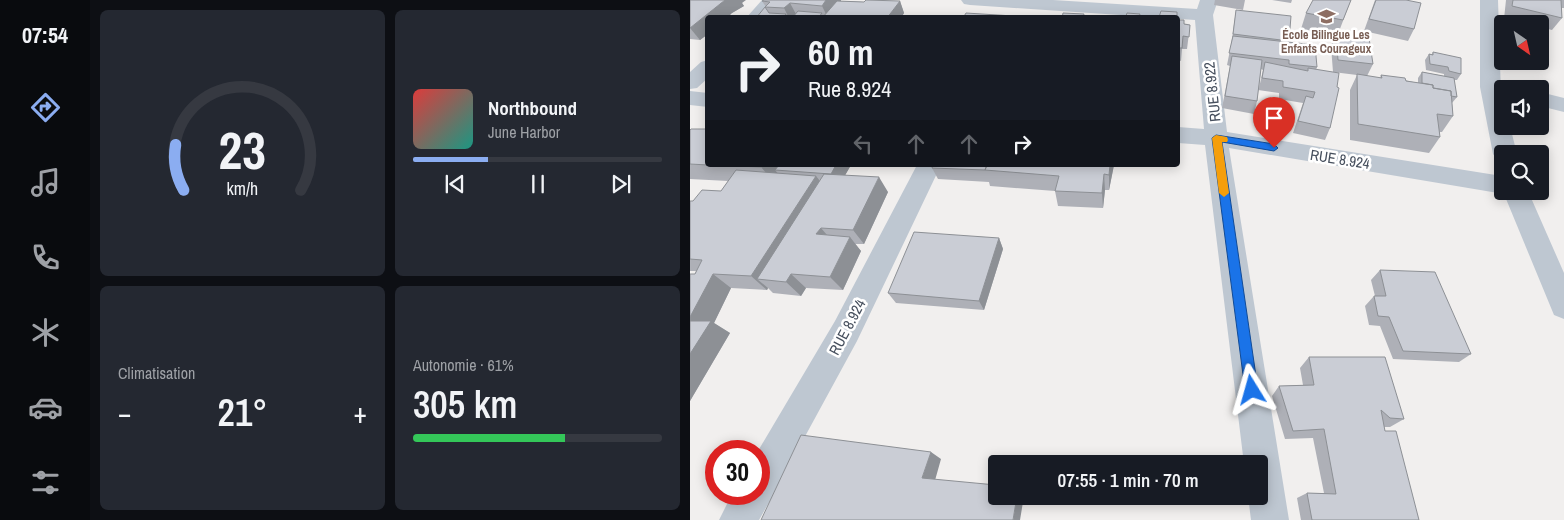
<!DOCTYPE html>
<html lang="fr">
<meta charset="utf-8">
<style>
:root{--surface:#171b24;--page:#242831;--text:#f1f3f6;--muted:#9ea1a6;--line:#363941;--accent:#8badf1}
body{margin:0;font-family:"Archivo Narrow",sans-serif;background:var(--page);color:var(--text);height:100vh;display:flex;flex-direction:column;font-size:19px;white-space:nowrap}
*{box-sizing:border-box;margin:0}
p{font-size:16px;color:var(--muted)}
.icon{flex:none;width:28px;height:28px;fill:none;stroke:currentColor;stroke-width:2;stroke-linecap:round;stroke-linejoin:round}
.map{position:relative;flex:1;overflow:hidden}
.side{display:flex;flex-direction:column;gap:10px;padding:10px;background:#0d0f14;width:600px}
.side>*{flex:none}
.hud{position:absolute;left:15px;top:15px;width:475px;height:152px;border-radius:5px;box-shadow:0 2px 12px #0003;background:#171b24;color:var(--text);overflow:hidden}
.needle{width:32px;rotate:146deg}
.fabs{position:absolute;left:804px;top:15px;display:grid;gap:10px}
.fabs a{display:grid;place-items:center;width:55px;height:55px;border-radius:5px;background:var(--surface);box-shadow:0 2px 12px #0003;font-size:25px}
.speed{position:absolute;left:15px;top:440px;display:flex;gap:10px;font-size:25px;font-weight:700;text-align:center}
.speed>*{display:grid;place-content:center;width:65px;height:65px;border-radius:50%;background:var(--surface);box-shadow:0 2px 12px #0003;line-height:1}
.speed .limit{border:8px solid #d22;background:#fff;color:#111}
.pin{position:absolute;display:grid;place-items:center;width:42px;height:42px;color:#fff;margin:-51px -21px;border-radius:50% 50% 50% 0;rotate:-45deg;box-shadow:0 0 5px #0007}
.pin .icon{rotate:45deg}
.me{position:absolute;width:55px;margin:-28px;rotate:352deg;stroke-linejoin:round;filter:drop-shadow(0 0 4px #0008)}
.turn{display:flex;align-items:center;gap:18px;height:105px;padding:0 20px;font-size:22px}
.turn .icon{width:65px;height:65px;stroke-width:2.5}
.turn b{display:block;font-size:35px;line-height:42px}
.lanes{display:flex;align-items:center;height:48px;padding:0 20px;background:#0003;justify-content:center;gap:25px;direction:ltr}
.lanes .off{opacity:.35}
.big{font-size:38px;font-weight:600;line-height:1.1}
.side .card{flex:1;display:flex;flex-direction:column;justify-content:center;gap:8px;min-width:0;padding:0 18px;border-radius:8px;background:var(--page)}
.side .dial{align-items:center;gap:0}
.dial svg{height:130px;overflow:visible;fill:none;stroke:var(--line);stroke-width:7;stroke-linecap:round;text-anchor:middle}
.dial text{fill:var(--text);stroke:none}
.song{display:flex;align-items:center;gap:15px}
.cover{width:60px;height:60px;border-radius:8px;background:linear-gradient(135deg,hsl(0 70% 55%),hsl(170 70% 35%))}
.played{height:5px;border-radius:2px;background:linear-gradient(90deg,var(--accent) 30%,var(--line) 30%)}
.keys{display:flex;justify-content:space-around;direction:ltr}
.heat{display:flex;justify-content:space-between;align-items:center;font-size:28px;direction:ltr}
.charge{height:8px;border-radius:4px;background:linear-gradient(90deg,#34c759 61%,var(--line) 0)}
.side .tiles{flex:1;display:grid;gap:10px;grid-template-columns:repeat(2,1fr)}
.trip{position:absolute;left:298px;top:455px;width:280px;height:50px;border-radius:5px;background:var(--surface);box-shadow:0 2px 12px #0003;font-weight:600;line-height:50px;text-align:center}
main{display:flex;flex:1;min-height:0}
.menu{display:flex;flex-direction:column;width:90px;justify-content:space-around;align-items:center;background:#090b0e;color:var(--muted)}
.menu .icon{width:35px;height:35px}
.menu .current{color:var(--accent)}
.menu b{font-size:22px;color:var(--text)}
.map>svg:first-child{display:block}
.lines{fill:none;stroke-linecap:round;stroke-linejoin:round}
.minor{fill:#bec7d1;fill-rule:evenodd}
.wall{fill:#aeb0b7;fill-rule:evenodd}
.shaded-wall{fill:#8d9095}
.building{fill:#cacdd5;stroke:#8d9095}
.route{fill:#1a73e8;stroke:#114b97}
.slow{fill:#f59e0b}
.labels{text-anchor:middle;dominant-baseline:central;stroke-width:5;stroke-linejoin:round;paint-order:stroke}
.far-education-label{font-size:12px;font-weight:bold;fill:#785e54;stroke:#fff}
.street-label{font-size:15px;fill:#464f5d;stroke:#fff}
</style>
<main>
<nav class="menu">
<b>07:54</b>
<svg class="icon current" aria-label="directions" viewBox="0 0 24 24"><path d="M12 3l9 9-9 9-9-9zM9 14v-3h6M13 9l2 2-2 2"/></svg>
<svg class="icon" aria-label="music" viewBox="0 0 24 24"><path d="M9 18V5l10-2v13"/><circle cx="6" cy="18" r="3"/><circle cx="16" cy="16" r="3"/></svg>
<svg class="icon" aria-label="phone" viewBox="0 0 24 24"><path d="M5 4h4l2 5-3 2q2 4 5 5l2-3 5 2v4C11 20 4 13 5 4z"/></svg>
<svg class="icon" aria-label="climate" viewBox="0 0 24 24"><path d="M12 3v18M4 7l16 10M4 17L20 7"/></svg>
<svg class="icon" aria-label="car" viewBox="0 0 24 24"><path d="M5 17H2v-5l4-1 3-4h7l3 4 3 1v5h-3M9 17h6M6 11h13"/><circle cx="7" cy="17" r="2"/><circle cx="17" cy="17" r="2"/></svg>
<svg class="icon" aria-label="filters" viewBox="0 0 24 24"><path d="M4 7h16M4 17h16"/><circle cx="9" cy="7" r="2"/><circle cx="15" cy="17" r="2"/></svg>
</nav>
<section class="side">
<div class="tiles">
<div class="card dial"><svg viewBox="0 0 100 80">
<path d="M14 69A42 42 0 1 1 86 69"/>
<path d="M14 69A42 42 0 0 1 9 41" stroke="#8badf1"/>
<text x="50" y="56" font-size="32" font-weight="700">23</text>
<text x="50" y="72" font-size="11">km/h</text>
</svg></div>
<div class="card">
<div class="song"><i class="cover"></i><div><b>Northbound</b><p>June Harbor</p></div></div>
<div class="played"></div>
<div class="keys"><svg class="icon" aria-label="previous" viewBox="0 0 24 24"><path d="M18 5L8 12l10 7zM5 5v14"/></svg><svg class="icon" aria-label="pause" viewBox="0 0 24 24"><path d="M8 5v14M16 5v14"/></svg><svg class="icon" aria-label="next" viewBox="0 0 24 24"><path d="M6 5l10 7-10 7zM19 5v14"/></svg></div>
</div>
<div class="card"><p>Climatisation</p>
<div class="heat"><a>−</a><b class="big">21°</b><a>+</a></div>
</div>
<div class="card"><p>Autonomie · 61%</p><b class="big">305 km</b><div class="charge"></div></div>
</div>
</section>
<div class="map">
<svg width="874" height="520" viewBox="0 0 874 520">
<rect width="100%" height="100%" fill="#f1efee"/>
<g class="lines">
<path class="minor" d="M72 0H91L75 18H56Z
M271 0H363L507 9 510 0H528L523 15 537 132 812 176V191H838L874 273V319L864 315 814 194 539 148 599 520H561L558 496H569V464H554L515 145 488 143V127L514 129 505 20 280 5 274 4Z
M790 0H808L812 126H820L827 154H812V162L807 160 803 154 790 87Z
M18 60V78L7 88 0 89V72L11 62Z
M0 91 18 93V107L0 105Z
M850 92 874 98V112L850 106Z
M227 165H251L167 341 82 497 69 520H29L42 494H69L68 451 145 321Z"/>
</g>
<path class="wall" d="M0 0 52 3 54 6 42 13 18 18V34L10 40 0 39Z
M525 0H555L553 10 524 5Z
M582 0H602L601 3Z
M661 0 648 34 683 64 677 76 690 78 691 75 728 83V78L732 72 754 76V74L736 70 735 60 739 54H742L743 52 771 74 767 80H764L767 97 762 103 763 116 752 132H750V137L739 153 660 140V90L667 75 643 72 640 128 635 140 603 133 613 103 589 99V93L568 90 567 101 564 114 532 108 540 66 537 65 541 45 546 10 599 42 627 67 626 70 643 72 641 46 645 35 611 29 616 13ZM571 69 573 70 569 88Z
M685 0 724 29 718 41 674 31Z
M816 0H874V8H872V18L862 30 850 27V24H837L814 19Z
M72 1H151L174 2 210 1 214 13 211 18H66L76 7Z
M488 20 494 24 500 25 497 49H492L491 61 488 60Z
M0 130 18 165H161L155 175 198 192 174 244H165L171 251 153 290 116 288 111 296 83 293 78 288 77 290 41 288 24 323 40 333 0 401V274H5L6 271H0V201H3L31 191 38 181 0 179Z
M424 165 419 190H415L413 208 368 206 365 191 300 186 299 182 248 179 242 168Z
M309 238 313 249 294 310 206 303 198 293Z
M690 270 781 354 769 362 703 359 690 326 679 325 675 306 684 296H685L681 280Z
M619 357 714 419 700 427H694L695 431 729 520H611L607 498 617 493H634L623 438 595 439 582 396 589 386 613 385 610 368Z"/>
<path class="shaded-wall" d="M35 0H56L52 3 54 6 42 13 37 18H18V34L10 40 0 28Z
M136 0H151V1L138 18 132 6Z
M210 1 214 13 211 18H197Z
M100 3 107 16 105 18H99L94 8Z
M96 14 98 18H92Z
M73 165H97L85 170 90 176 85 183 71 167Z
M146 165H161L149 186 141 174Z
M420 165H424L419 190V175Z
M414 174 415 190 413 208 412 193Z
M126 176 138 191 67 279 78 288 77 290 61 276Z
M189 177 198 192 174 244 163 230Z
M131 228 143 242 126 234Z
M160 237 171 251 153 290 140 277Z
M309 238 313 249 294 310 289 301Z
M23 274 41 288 24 323 40 333 0 401V317Z
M101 274 116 288 111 296 96 282Z
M241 452 251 459 244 484 232 478Z
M327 496H334L330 520H323Z"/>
<path class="building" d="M0 0H35L0 28Z
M74 0H136L132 6 100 3 94 8 75 7 80 2 72 1Z
M176 0 210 1 197 18H132L147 1 174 2Z
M623 0H661L653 20 616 13Z
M686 0H716L731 3 724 29 679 19Z
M823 0H871L872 18 822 6Z
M75 7 79 13 96 14 92 18H66Z
M546 10 601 16 599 41 543 34Z
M108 11 132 13 128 18H102Z
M471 11 487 12V18H465L469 17Z
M276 13 339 17 273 18Z
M373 13 394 14 393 18H372Z
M437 13 450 14 449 17 436 16Z
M488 20H494V24L500 25 499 37 493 36 492 48H488Z
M646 34 679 38 683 64 648 60Z
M543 36 625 45 627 67 599 64V60L539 53Z
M743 52 771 58V74L759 71 758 67 740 64 739 54 743 55Z
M542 56 572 60 567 101 535 96Z
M575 62 618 71V68L649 73 647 87 649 88 640 128 608 121 616 96 623 98 625 92 593 87V81L572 78Z
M732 72 764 78 767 97 761 96V91L743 88V85L732 83Z
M667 74 692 78 691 75 715 78 716 81 743 85V88L761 91 763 116 747 114 750 137 668 124Z
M1 129H18V165L0 164V130Z
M22 165H73L71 167Z
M89 165H146L141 174 85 170Z
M243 165H297L295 170 242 168Z
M297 165H420L419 175 414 174 412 193 365 191 369 176 295 170Z
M46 170 126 176 61 276 23 274 0 317V274H5L12 260 0 259V201H3L12 190 31 191Z
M134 174 189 177 163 230 131 228 126 234 160 237 140 277 101 274 96 282 67 279Z
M224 232 309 238 289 301 198 293Z
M690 270 745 272 781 354 713 351 699 317 688 316 684 296H696Z
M0 321H21L0 354Z
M619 357H695L714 419 700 418 691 410 695 431H706L729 520H622L617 493 646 494 634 429 603 431 589 386 624 385Z
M111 435 241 452 232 478 306 485V496H327L323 520H71Z"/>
<path class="route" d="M526 135 584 144 588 148 584 151 532 142 568 390 566 395 562 397 557 395 555 390 522 138Z"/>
<path class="slow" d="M526 135 537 137 538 140 537 142H532L539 193 534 197 529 193 522 138Z"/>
<defs>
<symbol id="school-bare" viewBox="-9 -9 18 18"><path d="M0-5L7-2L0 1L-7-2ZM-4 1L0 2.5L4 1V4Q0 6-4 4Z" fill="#8d6e63" stroke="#fff" stroke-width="2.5" paint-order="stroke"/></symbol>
</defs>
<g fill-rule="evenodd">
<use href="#school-bare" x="624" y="4" width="25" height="25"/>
</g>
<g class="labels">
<g class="far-education-label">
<text x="636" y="35">École Bilingue Les<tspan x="636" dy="14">Enfants Courageux</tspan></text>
</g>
<g class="street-label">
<text transform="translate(522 92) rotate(-96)">RUE 8.922</text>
<text transform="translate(650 159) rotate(9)">RUE 8.924</text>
<text transform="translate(157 327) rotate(-62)">RUE 8.924</text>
</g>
</g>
</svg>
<div class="fabs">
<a><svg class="needle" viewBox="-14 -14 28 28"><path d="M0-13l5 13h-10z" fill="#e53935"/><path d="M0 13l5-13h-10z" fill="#9ea1a6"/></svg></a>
<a><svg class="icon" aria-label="sound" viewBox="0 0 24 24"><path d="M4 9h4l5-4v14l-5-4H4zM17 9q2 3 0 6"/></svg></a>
<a><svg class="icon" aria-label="search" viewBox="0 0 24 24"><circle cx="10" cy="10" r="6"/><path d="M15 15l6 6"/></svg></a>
</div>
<div class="speed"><div class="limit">30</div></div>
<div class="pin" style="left:584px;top:148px;background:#d93025"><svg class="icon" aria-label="arrive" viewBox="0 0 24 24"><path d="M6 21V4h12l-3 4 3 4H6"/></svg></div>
<svg class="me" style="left:562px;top:390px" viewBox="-20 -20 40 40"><path d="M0-17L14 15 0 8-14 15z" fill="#1a73e8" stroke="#fff" stroke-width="4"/></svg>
<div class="trip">07:55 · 1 min · 70 m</div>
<div class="hud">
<div class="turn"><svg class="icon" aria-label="right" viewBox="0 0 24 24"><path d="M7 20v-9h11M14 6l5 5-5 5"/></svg><div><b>60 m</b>Rue 8.924</div></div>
<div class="lanes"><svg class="icon off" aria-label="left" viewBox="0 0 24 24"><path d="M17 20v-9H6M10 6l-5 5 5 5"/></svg><svg class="icon off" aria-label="ahead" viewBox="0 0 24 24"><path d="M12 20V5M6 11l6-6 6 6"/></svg><svg class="icon off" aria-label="ahead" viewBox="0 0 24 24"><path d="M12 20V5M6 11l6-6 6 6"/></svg><svg class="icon" aria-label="right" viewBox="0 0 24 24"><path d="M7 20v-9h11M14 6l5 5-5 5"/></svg></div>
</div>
</div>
</main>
